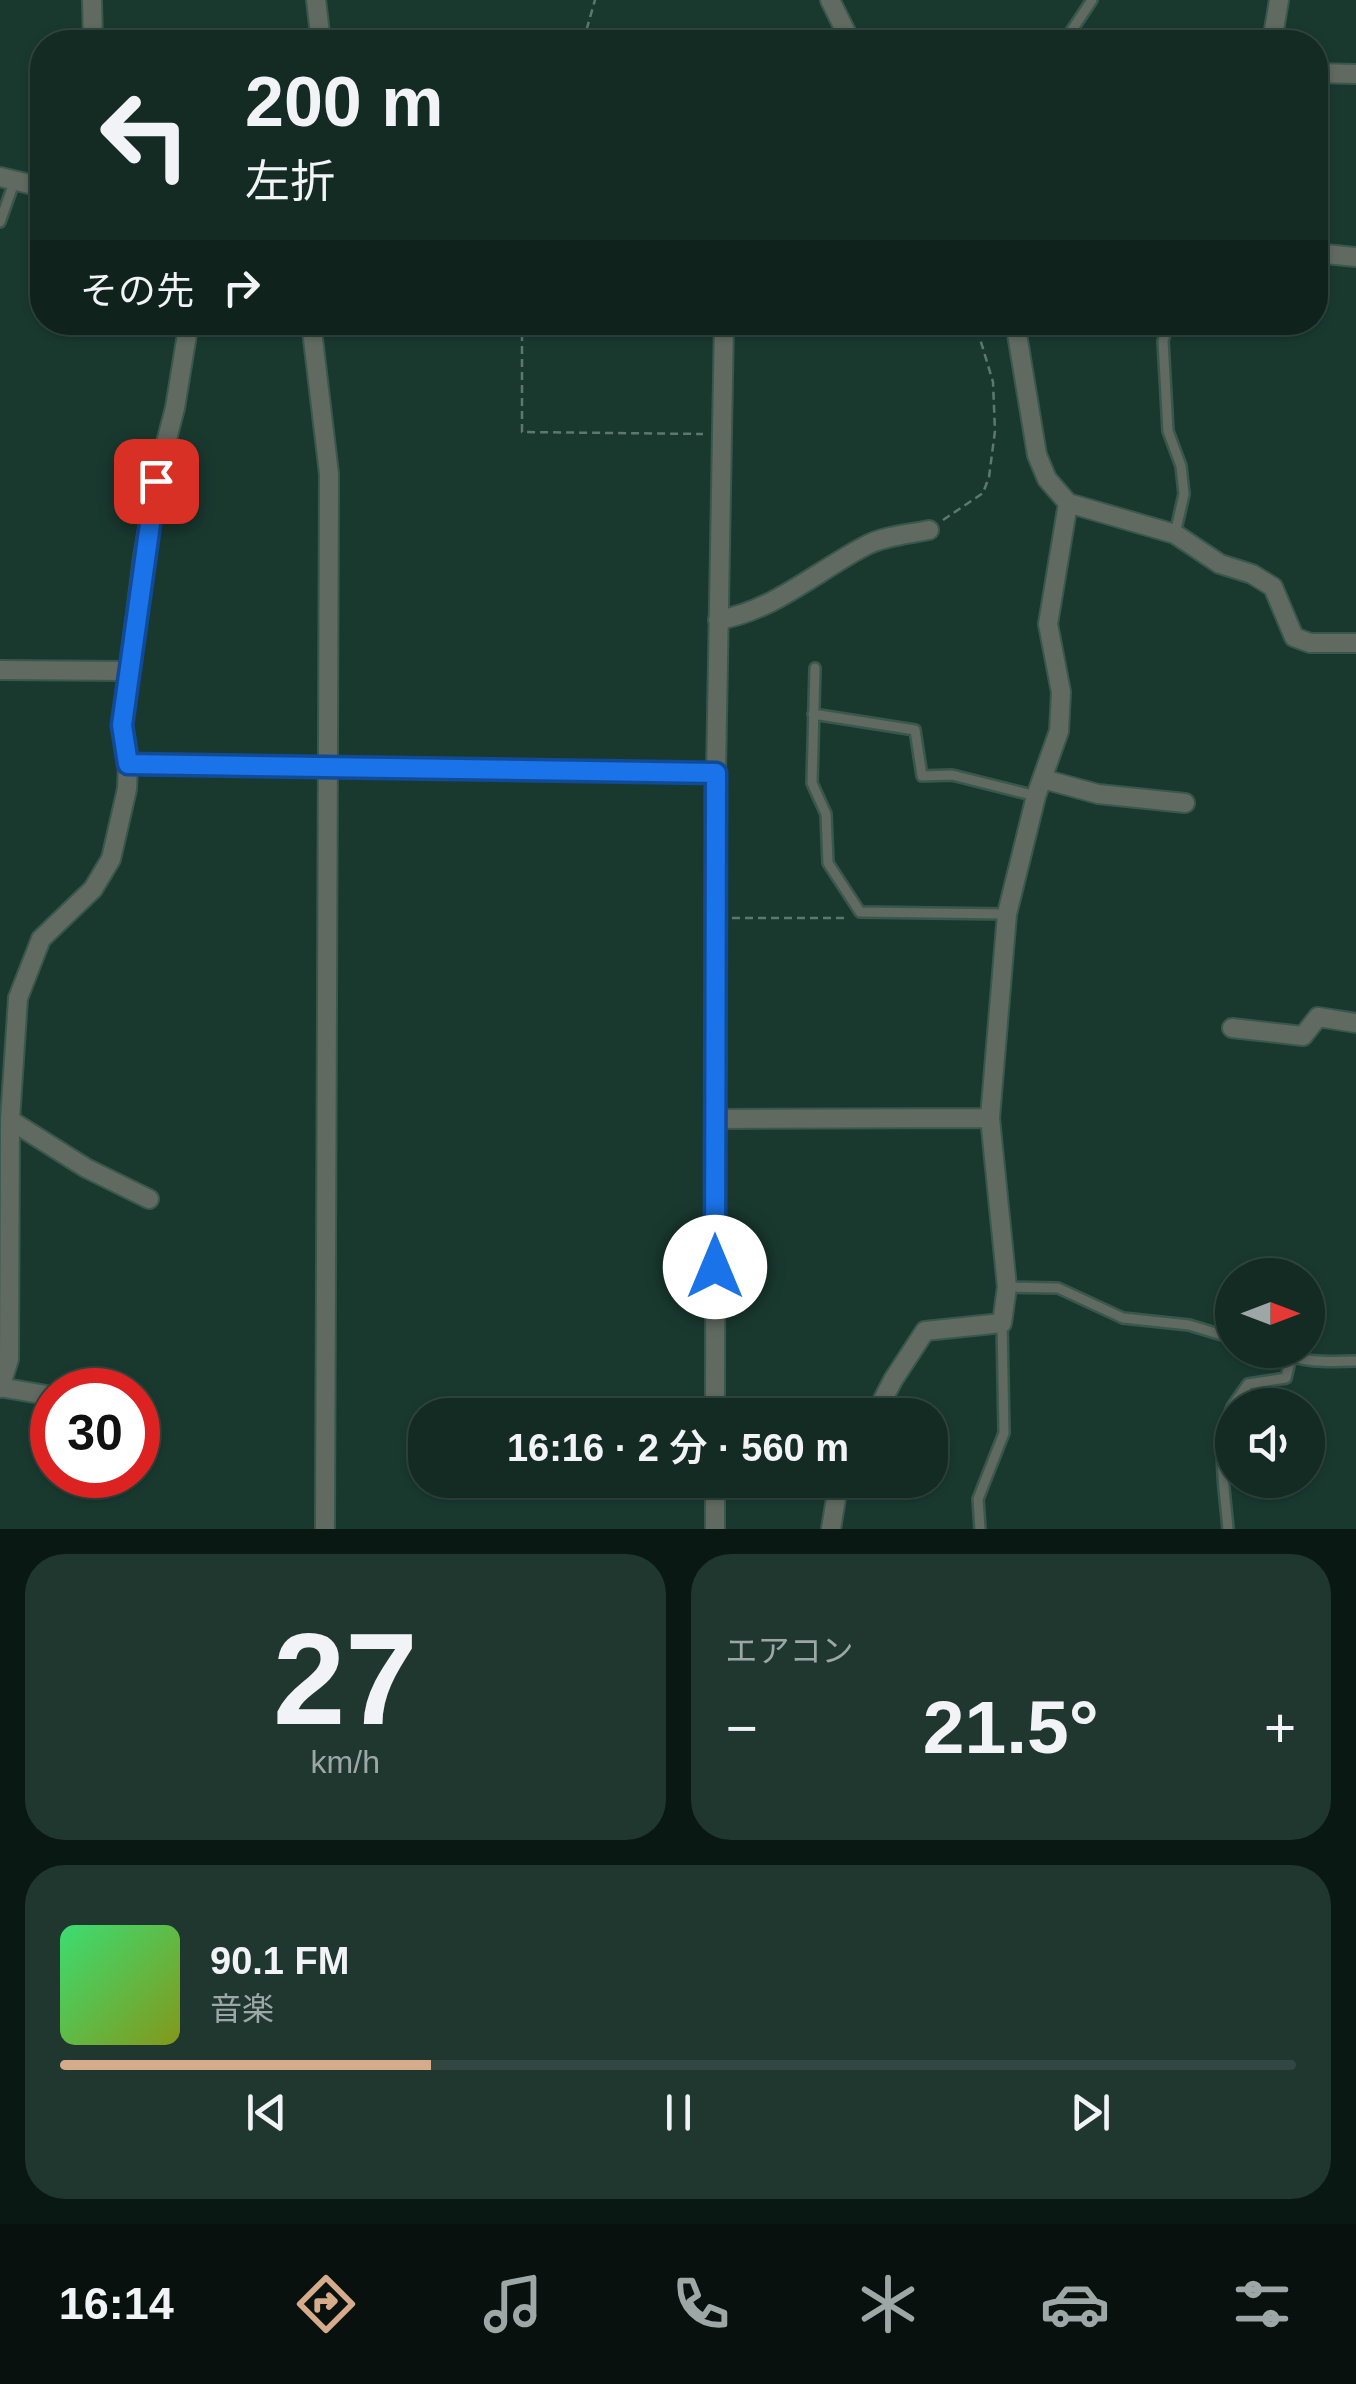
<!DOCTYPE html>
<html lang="ja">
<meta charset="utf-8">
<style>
:root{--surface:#132b23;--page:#203730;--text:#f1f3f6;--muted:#9da7a6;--line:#324741;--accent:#d6ab8b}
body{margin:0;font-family:Arial,"Noto Sans JP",sans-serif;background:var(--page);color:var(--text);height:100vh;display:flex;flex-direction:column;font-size:38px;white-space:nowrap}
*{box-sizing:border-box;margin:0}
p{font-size:32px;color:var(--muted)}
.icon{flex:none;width:55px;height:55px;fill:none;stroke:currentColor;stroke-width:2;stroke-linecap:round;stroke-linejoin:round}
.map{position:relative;height:1529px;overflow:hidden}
.details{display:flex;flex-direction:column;gap:25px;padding:25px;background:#0a1813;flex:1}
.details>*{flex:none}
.top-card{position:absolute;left:30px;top:30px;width:1298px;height:305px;border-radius:40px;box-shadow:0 2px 8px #0004,0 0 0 2px var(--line);background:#132b23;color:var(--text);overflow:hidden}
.needle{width:65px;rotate:90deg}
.tools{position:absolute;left:1215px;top:1258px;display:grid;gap:20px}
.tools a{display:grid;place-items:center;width:110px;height:110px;border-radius:50%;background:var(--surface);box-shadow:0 2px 8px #0004,0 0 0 2px var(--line);font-size:50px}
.speed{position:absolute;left:30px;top:1368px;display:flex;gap:20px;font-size:50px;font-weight:700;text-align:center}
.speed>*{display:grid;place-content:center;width:130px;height:130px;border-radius:50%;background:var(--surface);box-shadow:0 2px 8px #0004,0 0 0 2px var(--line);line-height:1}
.speed .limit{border:15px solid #d22;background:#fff;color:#111}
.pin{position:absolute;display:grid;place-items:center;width:85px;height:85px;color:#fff;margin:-42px;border-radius:20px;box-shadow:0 5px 15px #0006}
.me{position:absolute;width:110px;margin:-55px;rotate:0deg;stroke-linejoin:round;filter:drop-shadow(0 0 8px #0008)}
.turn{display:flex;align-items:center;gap:35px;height:210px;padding:0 50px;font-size:45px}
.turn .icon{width:130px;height:130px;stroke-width:2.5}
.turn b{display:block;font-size:70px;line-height:85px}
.then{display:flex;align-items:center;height:95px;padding:0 50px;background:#0003;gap:20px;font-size:38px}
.big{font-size:75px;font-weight:600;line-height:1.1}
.details .widget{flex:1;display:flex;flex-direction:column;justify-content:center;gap:15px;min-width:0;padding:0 35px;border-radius:40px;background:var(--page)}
.details .dial{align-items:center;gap:0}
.dial b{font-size:130px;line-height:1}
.song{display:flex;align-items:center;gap:30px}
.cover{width:120px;height:120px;border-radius:15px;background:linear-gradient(135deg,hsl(140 70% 55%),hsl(70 70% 35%))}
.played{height:10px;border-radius:5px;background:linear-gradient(90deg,var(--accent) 30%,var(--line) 30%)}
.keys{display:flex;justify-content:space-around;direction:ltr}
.heat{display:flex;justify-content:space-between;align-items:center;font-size:55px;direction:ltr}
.details .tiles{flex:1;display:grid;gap:25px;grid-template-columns:1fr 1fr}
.widget:last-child{grid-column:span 2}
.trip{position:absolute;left:408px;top:1398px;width:540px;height:100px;border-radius:40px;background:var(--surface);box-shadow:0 2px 8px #0004,0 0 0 2px var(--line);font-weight:600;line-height:100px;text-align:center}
.menu{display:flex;height:160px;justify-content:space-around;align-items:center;background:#08110e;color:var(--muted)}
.menu .icon{width:70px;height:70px}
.menu .on{color:var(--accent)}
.menu b{font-size:45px;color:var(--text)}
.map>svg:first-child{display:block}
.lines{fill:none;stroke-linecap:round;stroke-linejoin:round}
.service-casing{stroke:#3a574e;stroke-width:14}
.minor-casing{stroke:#3a574e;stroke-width:22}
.path{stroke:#5e786f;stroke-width:2.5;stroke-dasharray:8 5;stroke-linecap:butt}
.service{stroke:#606a61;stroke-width:9}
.minor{stroke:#606a61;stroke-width:18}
.route-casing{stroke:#114b97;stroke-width:25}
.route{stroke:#1a73e8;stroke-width:18}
</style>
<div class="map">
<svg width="1356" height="1529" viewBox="0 0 1356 1529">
<rect width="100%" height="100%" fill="#19392f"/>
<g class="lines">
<defs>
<path id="service" d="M1064 42 1092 0
M0 222 15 180
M1169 322 1163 341 1168 431 1181 466 1184 494 1175 534
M815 668 812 783 826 814 828 863 860 912 1007 914
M813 714 915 730 922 776 952 775 1036 796
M1007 1287 1058 1288 1123 1318 1189 1325 1232 1338
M1274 1350C1301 1363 1326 1362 1356 1361
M1233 1405 1248 1384 1286 1378 1291 1358
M980 1529 978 1499 1004 1433 1002 1323
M1228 1529C1225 1490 1215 1443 1232 1407"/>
<path id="minor" d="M92 0 93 42
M316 0 321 42
M830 0 851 42
M1272 42 1279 0
M1315 73 1356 74
M0 177 42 187
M1315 253 1356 257
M311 322 329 474 325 1529
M1015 322 1037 455 1047 479 1068 503 1175 534 1220 564 1252 574 1273 587 1294 637 1310 643H1356
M718 620C774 611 818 570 867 545 884 536 909 534 929 530
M0 670 128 671
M128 764 716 773
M1043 779 1098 794 1185 803
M1232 1028 1303 1036 1318 1017 1356 1023
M715 1119 990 1118
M10 1120 86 1168 149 1199
M0 1387 52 1396
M0 1388 9 1359 10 1120 18 998 41 939 93 889 111 859 127 789 128 764 122 725 143 558 156 481 175 408 189 322
M715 1415 716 773 724 322
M875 1415 893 1380 925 1331 1002 1323 1007 1287 990 1118 1007 914 1036 796 1059 731 1061 692 1048 624 1068 503
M715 1480V1529
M831 1529 839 1480"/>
</defs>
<use href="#service" class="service-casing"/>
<use href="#minor" class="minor-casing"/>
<path class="path" d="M583 42 595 0
M515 322 522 334V432L703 434
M943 520 983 493 989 477 995 431 993 382 975 322
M732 918H848"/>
<use href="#service" class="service"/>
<use href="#minor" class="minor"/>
</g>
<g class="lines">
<defs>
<path id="route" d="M156 481 122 725 128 764 716 773 715 1267"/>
</defs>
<use href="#route" class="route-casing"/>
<use href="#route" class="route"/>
</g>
</svg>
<div class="tools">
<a><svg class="needle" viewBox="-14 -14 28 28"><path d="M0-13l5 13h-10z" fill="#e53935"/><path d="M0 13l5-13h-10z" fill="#9da7a6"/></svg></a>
<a><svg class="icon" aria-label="sound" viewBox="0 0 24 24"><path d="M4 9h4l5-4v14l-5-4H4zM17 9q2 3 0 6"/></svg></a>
</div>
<div class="speed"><div class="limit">30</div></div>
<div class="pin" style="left:156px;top:481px;background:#d93025"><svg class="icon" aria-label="arrive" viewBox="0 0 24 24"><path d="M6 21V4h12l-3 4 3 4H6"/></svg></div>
<svg class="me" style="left:715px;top:1267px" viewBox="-20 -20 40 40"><circle r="19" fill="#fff"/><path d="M0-13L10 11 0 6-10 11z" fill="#1a73e8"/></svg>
<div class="trip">16:16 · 2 分 · 560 m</div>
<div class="top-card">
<div class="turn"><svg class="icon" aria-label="left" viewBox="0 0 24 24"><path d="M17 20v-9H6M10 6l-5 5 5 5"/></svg><div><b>200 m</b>左折</div></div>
<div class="then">その先<svg class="icon" aria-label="right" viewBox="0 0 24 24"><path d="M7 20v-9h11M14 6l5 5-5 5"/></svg></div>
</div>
</div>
<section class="details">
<div class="tiles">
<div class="widget dial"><b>27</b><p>km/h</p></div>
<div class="widget"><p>エアコン</p>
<div class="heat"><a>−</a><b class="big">21.5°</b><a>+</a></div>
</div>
<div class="widget">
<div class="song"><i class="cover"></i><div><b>90.1 FM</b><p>音楽</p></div></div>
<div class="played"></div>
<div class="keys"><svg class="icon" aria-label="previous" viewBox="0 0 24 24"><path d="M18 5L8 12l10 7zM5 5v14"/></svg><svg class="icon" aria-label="pause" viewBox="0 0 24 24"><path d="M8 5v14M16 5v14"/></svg><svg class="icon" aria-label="next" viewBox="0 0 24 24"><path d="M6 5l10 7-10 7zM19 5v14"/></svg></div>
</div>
</div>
</section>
<nav class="menu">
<b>16:14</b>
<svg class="icon on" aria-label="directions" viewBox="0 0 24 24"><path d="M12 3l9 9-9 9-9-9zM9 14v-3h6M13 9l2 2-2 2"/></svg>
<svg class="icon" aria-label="music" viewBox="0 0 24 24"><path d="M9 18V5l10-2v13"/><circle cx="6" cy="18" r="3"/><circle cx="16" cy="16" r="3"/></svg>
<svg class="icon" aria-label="phone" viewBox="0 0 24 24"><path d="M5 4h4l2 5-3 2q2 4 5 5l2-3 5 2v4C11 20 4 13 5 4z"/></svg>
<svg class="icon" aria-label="climate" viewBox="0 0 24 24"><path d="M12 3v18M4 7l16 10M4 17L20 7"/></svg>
<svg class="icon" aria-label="car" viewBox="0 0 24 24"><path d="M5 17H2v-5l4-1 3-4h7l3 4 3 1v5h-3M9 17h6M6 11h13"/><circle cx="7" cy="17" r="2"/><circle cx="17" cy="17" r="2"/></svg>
<svg class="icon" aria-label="filters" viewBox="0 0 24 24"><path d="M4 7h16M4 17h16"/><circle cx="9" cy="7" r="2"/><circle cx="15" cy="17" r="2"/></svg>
</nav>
